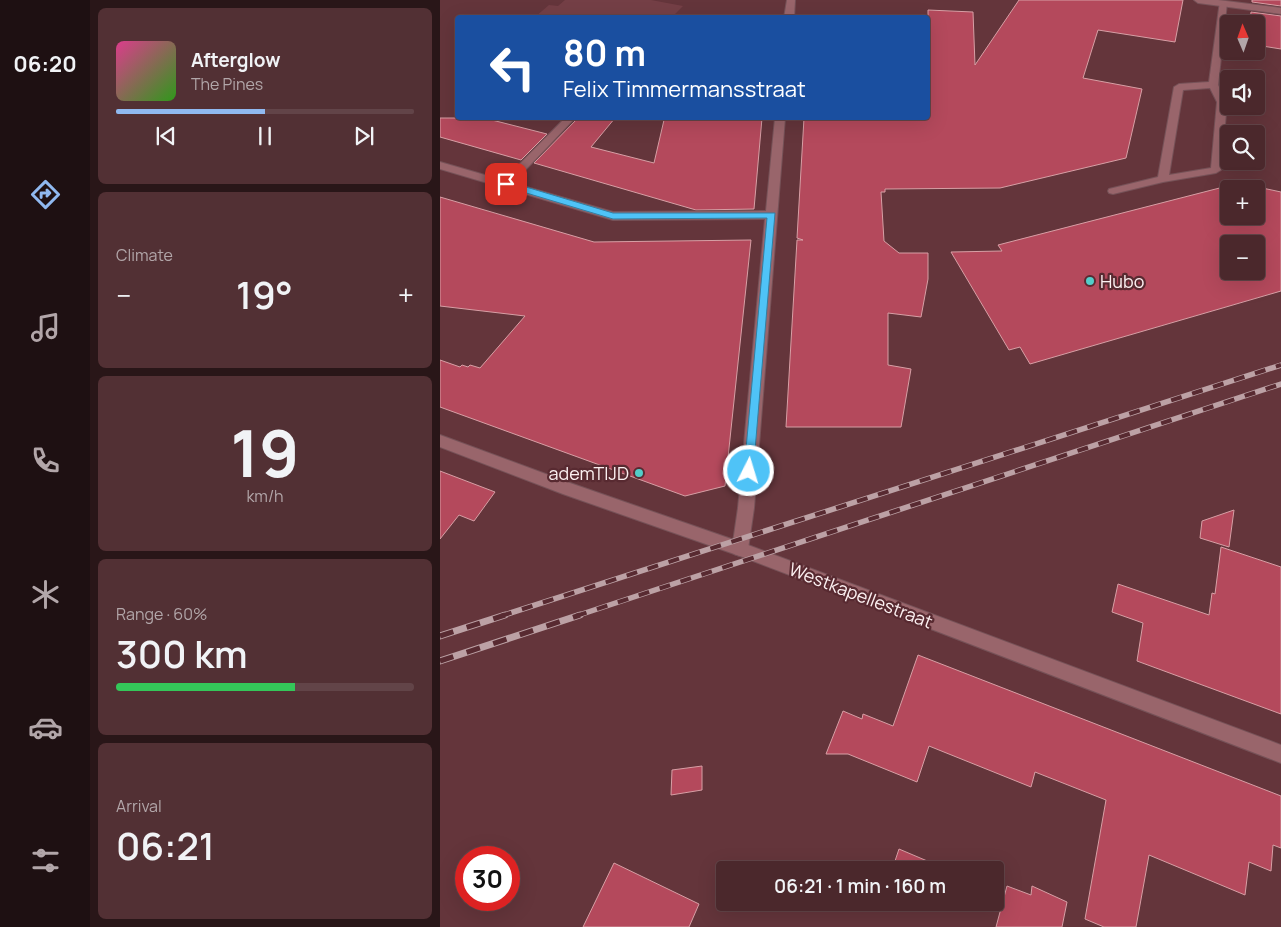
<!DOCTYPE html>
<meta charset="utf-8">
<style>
:root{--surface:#4b282c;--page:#523034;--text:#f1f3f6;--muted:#b2a6a9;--line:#624448;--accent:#90b9f0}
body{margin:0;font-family:Manrope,sans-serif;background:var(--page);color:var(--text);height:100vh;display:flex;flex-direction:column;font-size:19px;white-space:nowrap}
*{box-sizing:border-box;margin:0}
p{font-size:16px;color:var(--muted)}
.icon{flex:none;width:28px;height:28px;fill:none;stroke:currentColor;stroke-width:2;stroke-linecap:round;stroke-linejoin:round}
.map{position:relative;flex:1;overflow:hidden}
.side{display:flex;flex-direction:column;gap:8px;padding:8px;background:#291618;width:350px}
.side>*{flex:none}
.guide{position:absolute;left:15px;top:15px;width:475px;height:105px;border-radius:5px;box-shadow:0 5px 20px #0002,0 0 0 1px var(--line);background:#1a4fa0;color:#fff;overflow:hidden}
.needle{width:32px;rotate:358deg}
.tools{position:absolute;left:780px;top:15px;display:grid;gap:10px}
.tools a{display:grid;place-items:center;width:45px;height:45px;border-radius:5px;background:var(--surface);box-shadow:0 5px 20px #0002,0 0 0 1px var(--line);font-size:25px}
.speed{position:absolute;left:15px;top:846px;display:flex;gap:10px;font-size:25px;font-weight:700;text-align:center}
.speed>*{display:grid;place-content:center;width:65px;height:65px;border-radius:50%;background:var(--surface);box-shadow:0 5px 20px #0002,0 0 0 1px var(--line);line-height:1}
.speed .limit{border:8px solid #d22;background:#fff;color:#111}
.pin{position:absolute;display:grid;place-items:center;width:42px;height:42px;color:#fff;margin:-21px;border-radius:10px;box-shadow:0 2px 8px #0006}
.me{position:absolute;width:55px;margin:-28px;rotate:5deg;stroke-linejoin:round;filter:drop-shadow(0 0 4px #0008)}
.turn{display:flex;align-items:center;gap:18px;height:105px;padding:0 25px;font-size:22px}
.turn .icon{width:65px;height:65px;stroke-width:2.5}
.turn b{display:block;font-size:35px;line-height:42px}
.big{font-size:38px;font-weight:600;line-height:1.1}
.side .widget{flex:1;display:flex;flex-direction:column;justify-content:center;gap:8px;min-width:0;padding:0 18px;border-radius:8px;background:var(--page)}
.side .dial{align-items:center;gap:0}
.dial b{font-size:65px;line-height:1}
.song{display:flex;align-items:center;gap:15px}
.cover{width:60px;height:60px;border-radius:8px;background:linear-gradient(135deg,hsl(330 70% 55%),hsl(110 70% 35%))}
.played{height:5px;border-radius:2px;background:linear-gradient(90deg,var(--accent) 50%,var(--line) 50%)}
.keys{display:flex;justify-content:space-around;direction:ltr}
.heat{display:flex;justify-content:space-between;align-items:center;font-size:28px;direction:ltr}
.charge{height:8px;border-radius:4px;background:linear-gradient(90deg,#34c759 60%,var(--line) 0)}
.trip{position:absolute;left:276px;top:861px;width:288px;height:50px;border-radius:5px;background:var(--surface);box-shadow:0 5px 20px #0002,0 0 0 1px var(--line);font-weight:600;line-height:50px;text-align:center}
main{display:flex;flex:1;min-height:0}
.tab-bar{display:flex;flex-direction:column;width:90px;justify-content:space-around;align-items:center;background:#1e1012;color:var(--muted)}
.tab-bar .icon{width:35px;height:35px}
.tab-bar .active{color:var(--accent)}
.tab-bar b{font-size:22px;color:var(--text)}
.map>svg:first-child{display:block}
.built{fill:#743f46}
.building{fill:#b4495c;stroke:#d79fa5;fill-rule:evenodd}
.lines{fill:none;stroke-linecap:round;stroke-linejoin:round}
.lane-casing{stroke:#765258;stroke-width:2}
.street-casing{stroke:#765258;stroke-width:2}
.secondary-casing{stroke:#765258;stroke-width:2}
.lane{fill:#99656b;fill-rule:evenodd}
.street{fill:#99656b;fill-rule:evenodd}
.secondary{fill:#99656b;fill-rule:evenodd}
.rail-far1-casing{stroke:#bca1a5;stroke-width:5.5}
.rail-casing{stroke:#bca1a5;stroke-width:7}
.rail-far1{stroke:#582a31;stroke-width:4;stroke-dasharray:11;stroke-linecap:butt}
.rail{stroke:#582a31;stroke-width:5;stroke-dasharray:14;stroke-linecap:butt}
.route{fill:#4fc3f7;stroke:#337fa1}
.poi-dot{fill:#53cdc9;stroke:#582a31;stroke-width:2}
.labels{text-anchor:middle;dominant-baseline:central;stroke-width:4.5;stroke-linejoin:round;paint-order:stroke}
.poi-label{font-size:18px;fill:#fcf0f1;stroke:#582a31;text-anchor:start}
.street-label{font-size:18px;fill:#fcf0f1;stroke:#582a31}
</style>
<main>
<nav class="tab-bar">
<b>06:20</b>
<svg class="icon active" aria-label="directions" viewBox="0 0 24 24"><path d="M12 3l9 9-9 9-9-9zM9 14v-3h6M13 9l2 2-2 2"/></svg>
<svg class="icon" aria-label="music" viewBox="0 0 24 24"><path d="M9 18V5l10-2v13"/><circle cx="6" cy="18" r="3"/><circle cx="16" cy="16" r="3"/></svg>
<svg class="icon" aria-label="phone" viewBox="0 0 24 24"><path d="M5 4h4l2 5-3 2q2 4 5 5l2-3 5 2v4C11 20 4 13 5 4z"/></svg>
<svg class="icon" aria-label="climate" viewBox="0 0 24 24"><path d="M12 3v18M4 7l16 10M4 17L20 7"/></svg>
<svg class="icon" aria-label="car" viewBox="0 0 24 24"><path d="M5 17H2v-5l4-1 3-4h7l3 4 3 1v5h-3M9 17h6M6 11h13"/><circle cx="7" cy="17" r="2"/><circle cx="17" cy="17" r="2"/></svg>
<svg class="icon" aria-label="filters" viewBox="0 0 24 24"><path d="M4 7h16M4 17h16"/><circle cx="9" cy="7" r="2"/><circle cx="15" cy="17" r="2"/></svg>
</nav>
<section class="side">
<div class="widget">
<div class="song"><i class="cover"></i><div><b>Afterglow</b><p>The Pines</p></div></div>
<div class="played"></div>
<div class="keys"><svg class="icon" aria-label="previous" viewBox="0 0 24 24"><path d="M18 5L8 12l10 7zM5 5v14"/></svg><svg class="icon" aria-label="pause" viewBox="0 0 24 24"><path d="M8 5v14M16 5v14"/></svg><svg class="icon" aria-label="next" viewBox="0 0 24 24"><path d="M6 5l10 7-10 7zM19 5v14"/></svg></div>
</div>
<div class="widget"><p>Climate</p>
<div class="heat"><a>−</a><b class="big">19°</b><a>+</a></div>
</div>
<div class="widget dial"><b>19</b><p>km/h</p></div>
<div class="widget"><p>Range · 60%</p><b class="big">300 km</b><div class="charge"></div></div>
<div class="widget"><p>Arrival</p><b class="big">06:21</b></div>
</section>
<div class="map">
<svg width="841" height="927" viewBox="0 0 841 927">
<rect width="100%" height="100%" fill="#64353b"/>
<path class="built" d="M125 0H211L243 6 232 17H95L109 5 118 6Z"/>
<path class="building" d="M579 0H743L735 42 658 30 643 78 702 89 686 158 560 188 445 189V192H441L444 241 459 253H488V279L481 317 448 313V365L471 369 461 427H346L357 240H363L357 238 364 118H488V10L533 12 535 65Z
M812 0H841V6L812 2Z
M811 12 841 16V49L816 45V24H810Z
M0 118H44L107 134 81 160 0 137Z
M138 118H175L151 147 214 163 224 120 322 118 314 209 256 210 94 163Z
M799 183 841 192V291L590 364 580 347 569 350 511 252 562 251 558 245ZM789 189H816V216H789ZM789 244H816V271H789Z
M0 197 154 242 311 240 285 486 245 496 0 407V360L20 367 22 365 28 367 30 365 40 368 85 316 0 306Z
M0 471 55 492 34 521 19 515 0 539Z
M794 510 789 547 760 538 762 521Z
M781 547 841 567V714L697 661 703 623 672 612 678 584 769 615 772 593 775 594Z
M478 655 841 796V848L833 845 831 871 809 862 805 895 709 855 696 927H664L645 919 666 800 595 772 591 787 489 746 477 782 408 754H386L403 711 422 719 423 714 453 726Z
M262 766V790L231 795 232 770Z
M459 849 492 863 490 870H452Z
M174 863 259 904 249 927H143Z
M567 886 591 895 592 886 627 902 622 927H556Z"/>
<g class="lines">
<defs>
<path id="lane" d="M780 1 787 3 778 85 787 102 781 170 776 173 723 182 673 194 669 193 668 191 669 189 718 177 734 87 739 84 769 82ZM770 88 777 102 771 168 729 175 743 90Z
M125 118H135L70 186H62L61 184 62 182Z"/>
<path id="street" d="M347 0H355L354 18H344Z
M754 0H778L841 8V14L758 3Z
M335 118H345L314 508 308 549 306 554 300 556 294 554 292 549 298 508 325 219 173 220 0 169V162L173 212 326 211Z"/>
<path id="secondary" d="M0 435 130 483 300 542 841 745V763L300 556 123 494 0 447Z"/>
</defs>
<use href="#lane" class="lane-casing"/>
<use href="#street" class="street-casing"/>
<use href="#secondary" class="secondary-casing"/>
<use href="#lane" class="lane"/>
<use href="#street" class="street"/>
<use href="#secondary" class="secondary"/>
<defs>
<path id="rail-far1" d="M61 616 841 365
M136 616 841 384"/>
<path id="rail" d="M0 636 65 615
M0 661 140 615"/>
</defs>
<use href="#rail-far1" class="rail-far1-casing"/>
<use href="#rail" class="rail-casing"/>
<use href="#rail-far1" class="rail-far1"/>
<use href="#rail" class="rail"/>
</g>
<path class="route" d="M66 181 173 213H335L313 474H305L304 471 327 218 173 219 63 186V182Z"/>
<g class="poi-dot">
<circle cx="650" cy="281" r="5"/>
<circle cx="199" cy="473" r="5"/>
</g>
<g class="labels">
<g class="poi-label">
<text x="660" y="281">Hubo</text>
<text x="189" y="473" text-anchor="end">ademTIJD</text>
</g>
<g class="street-label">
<text transform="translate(421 595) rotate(21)">Westkapellestraat</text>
</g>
</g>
</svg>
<div class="tools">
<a><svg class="needle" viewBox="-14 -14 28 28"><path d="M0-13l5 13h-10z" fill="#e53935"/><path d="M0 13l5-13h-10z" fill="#b2a6a9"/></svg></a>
<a><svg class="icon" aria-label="sound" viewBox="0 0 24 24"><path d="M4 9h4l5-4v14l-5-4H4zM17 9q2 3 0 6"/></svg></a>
<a><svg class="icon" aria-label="search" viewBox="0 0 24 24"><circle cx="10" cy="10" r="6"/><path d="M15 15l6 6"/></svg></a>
<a>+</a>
<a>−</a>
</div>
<div class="speed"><div class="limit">30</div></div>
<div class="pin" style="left:66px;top:184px;background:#d93025"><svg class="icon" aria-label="arrive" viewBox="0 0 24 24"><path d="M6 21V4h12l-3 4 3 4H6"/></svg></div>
<svg class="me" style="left:309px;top:471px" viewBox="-20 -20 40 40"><circle r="17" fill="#4fc3f7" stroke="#fff" stroke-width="3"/><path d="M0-11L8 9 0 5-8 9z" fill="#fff"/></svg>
<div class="trip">06:21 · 1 min · 160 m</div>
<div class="guide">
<div class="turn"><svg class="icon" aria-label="left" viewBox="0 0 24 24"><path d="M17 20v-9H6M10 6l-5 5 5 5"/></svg><div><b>80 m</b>Felix Timmermansstraat</div></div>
</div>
</div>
</main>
